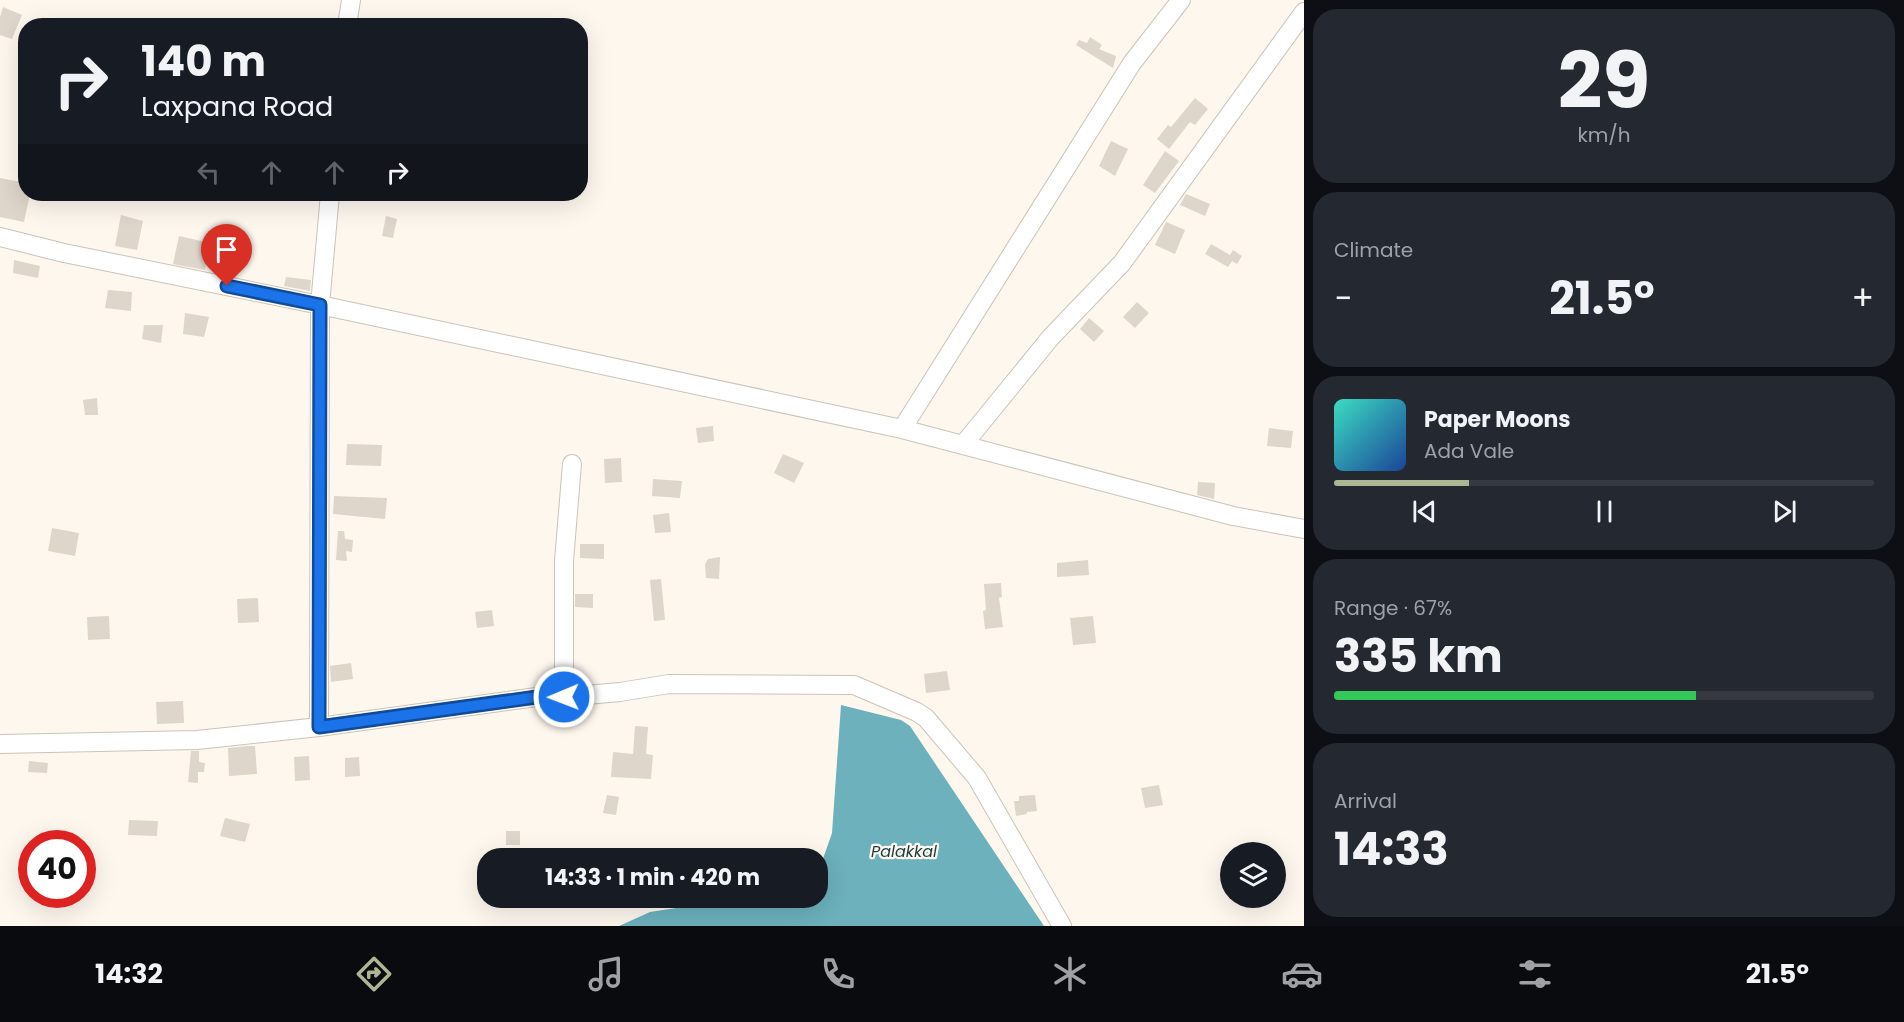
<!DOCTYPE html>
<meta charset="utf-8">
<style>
:root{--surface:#171b24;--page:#242831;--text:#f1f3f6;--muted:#9ea1a6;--line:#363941;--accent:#adb692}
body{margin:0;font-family:Poppins,sans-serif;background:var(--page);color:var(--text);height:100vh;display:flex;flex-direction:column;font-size:22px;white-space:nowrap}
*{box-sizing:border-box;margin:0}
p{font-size:20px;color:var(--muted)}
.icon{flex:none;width:33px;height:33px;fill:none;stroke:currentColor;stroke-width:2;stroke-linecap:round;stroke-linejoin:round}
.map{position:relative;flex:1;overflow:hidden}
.details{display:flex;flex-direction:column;gap:9px;padding:9px;background:#0d0f14;width:600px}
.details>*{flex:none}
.guide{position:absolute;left:18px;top:18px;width:570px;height:183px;border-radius:24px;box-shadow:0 6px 24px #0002;background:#171b24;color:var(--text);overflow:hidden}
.fabs{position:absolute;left:1220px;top:842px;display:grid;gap:12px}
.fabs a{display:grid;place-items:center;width:66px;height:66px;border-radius:50%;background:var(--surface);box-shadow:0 6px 24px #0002;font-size:30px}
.speed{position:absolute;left:18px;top:830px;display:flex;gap:12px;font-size:30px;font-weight:700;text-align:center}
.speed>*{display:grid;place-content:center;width:78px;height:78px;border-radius:50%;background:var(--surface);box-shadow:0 6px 24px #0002;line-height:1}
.speed .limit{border:9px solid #d22;background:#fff;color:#111}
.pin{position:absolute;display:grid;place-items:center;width:51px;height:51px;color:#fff;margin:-62px -26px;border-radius:50% 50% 50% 0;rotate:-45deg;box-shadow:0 0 6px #0007}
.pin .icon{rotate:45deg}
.me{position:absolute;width:66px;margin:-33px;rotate:269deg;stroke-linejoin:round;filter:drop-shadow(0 0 4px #0008)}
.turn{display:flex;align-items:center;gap:21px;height:126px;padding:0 24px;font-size:27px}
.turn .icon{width:78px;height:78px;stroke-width:2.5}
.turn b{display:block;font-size:42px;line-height:51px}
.lanes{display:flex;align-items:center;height:57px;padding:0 24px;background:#0003;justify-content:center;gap:30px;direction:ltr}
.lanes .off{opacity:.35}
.big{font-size:45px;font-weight:700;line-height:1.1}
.details .widget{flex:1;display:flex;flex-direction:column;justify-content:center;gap:9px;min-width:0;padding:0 21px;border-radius:24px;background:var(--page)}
.details .dial{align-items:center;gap:0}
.dial b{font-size:78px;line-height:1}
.song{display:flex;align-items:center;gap:18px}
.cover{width:72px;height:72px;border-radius:9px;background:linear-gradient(135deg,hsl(170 70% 55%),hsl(220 70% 35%))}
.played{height:6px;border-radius:3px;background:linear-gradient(90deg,var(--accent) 25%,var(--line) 25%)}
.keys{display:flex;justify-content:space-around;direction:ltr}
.heat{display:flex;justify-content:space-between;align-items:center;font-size:33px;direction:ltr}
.charge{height:9px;border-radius:4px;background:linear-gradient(90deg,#34c759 67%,var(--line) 0)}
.trip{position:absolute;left:477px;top:848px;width:351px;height:60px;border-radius:24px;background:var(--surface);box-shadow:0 6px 24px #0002;font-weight:700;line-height:60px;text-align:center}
.tabs{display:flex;height:96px;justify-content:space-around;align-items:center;background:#090b0e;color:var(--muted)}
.tabs .icon{width:42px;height:42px}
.tabs .active{color:var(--accent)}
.tabs b{font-size:27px;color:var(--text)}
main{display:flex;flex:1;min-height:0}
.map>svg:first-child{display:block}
.water{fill:#6cb1bc}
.building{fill:#ded6ca}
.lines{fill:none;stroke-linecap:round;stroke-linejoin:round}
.minor-casing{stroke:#cbc3b8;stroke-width:20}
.minor{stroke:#fff;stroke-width:18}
.route-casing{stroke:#114b97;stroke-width:15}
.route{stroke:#1a73e8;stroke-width:10}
.labels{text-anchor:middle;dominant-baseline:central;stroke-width:4.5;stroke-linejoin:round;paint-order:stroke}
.water-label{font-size:16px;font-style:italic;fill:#1b3d42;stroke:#fef7ee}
</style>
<main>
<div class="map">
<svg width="1304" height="926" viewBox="0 0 1304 926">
<rect width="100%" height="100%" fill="#fef7ee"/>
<path class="water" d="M841 705 901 720 910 726 1044 926H619L650 912 748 897H818V873L832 833Z"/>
<path class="building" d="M3 7 22 15 12 39 0 35V17Z
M1090 37 1102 45 1099 49 1116 56 1113 68 1076 45 1079 40 1087 43Z
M1195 98 1208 109 1195 125 1190 122 1169 149 1157 139 1168 125 1171 127Z
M1111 141 1128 149 1115 176 1099 166Z
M1165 151 1179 161 1155 193 1143 185Z
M0 178 26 183V194H30L24 222 0 217Z
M1186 194 1210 204 1205 216 1180 205Z
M121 215 143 221 137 250 115 246Z
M386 216 397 219 393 238 382 236Z
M1166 222 1185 230 1175 254 1155 245Z
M179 236 223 246 224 241H236L235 259 207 257 205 270 173 264Z
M1211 244 1230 255 1233 250 1242 256 1237 264 1232 261 1228 267 1205 254Z
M14 260 40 266 38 278 13 273Z
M286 277 311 280 310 291 284 286Z
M108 290 132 292 131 311 105 308Z
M1137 302 1149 313 1135 328 1123 317Z
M185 313 209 317 204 337 183 334Z
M1089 318 1104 331 1094 342 1080 329Z
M144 325H163L161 343 142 339Z
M97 398 98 415H85L83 400Z
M713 426 714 441 698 443 696 428Z
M1269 428 1293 431 1291 448 1267 446Z
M347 444 382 445 381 466 346 465Z
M783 454 804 463 794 483 774 473Z
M621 458 622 482 605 483 604 459Z
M653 479 682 481 680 498 652 496Z
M1198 482 1215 483 1214 499 1197 495Z
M334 496 387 498 385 519 333 514Z
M669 513 671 532 655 533 653 515Z
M52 528 79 533 75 556 48 551Z
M338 531H344L345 539 353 540 352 552 346 551 347 561 336 560Z
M580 544H604V559L580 558Z
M720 557 719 579 706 578 705 564 708 559Z
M1088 560 1089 575 1057 577V563Z
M661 579 665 620 654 621 650 580Z
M1001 583 1002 597 999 598 1003 627 985 629 983 611 986 610 984 584Z
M575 594H593V608L575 607Z
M258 598 259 622 238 623 237 599Z
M492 610 494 626 477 628 475 612Z
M109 616 110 639 88 640 87 617Z
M1093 616 1096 643 1073 645 1070 618Z
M351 663 353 679 331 682 330 666Z
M947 671 950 690 926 693 924 674Z
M183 701 184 723 157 724 156 702Z
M635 726 648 727 646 754 653 755 651 779 611 777 613 752 633 754Z
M247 746H255L257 774 229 776 228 748Z
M191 751H199V762L205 763 204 772H198V783L188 782Z
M309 756 310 780 295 781 294 757Z
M359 757 360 776 345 777V758Z
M29 761 48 763 47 773 28 772Z
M1159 785 1163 805 1145 808 1141 788Z
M607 795 619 797 616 815 603 813Z
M1035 795 1037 811 1027 812V814L1016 816 1014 801H1019V796Z
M225 818 250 824 245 842 220 836Z
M129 820 158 821 157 836 128 835Z
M506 831H520V845H506Z"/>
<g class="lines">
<defs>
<path id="minor" d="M347 26 351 0
M0 237 64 253 320 305 902 429 1132 63 1181 0
M902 429 1233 516 1304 529
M963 445 1051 337 1122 263 1304 12
M564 697V561L572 464
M319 727 320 305 330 194
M0 744 197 740 319 727 544 696 564 697 620 692 669 684 854 685 917 712 926 718 977 778 1062 926"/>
</defs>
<use href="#minor" class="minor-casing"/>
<use href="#minor" class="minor"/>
</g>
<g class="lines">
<defs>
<path id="route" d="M227 286 320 305 319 727 544 696 564 697"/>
</defs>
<use href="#route" class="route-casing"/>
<use href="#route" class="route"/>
</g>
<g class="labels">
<g class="water-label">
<text x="904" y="851">Palakkal</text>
</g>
</g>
</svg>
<div class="fabs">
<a><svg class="icon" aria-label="layers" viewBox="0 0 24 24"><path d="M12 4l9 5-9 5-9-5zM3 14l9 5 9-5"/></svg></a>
</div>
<div class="speed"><div class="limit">40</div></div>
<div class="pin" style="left:227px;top:286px;background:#d93025"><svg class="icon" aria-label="arrive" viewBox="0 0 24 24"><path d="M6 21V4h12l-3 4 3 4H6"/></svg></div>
<svg class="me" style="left:564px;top:697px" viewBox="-20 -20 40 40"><circle r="17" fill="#1a73e8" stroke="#fff" stroke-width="3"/><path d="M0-11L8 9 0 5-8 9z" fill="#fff"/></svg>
<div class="trip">14:33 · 1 min · 420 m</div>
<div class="guide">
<div class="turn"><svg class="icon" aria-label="right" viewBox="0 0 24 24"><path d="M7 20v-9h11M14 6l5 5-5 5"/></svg><div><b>140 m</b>Laxpana Road</div></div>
<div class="lanes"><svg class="icon off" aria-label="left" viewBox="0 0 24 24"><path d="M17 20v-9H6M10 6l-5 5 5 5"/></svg><svg class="icon off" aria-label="ahead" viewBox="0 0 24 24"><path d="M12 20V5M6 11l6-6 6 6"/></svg><svg class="icon off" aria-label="ahead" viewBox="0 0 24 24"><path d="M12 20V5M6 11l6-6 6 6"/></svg><svg class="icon" aria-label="right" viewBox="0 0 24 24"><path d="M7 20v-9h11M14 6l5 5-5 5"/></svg></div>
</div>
</div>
<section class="details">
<div class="widget dial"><b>29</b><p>km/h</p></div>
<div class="widget"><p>Climate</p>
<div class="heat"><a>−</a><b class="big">21.5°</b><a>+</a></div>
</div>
<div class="widget">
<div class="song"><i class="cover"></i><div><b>Paper Moons</b><p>Ada Vale</p></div></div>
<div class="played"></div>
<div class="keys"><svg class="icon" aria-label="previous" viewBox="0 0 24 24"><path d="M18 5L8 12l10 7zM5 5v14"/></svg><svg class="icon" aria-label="pause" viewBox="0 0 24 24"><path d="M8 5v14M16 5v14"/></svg><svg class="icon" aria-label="next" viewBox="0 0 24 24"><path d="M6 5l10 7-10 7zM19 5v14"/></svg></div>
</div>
<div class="widget"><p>Range · 67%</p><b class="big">335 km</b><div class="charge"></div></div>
<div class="widget"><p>Arrival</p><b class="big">14:33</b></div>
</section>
</main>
<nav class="tabs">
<b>14:32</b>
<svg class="icon active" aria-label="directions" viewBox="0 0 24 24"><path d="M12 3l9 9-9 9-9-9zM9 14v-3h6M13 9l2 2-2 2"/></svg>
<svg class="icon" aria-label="music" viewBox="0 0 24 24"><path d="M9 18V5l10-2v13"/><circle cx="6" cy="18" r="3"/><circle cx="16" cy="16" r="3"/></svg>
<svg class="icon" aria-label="phone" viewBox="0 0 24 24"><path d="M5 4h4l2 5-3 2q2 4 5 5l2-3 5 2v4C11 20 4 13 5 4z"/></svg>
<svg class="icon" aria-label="climate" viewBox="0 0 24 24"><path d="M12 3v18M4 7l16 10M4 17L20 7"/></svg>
<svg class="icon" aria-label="car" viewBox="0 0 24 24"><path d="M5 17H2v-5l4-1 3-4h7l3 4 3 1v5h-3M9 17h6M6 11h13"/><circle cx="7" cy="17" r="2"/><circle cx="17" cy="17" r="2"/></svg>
<svg class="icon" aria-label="filters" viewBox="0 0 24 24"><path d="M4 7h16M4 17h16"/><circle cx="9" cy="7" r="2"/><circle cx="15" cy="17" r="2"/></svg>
<b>21.5°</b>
</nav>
